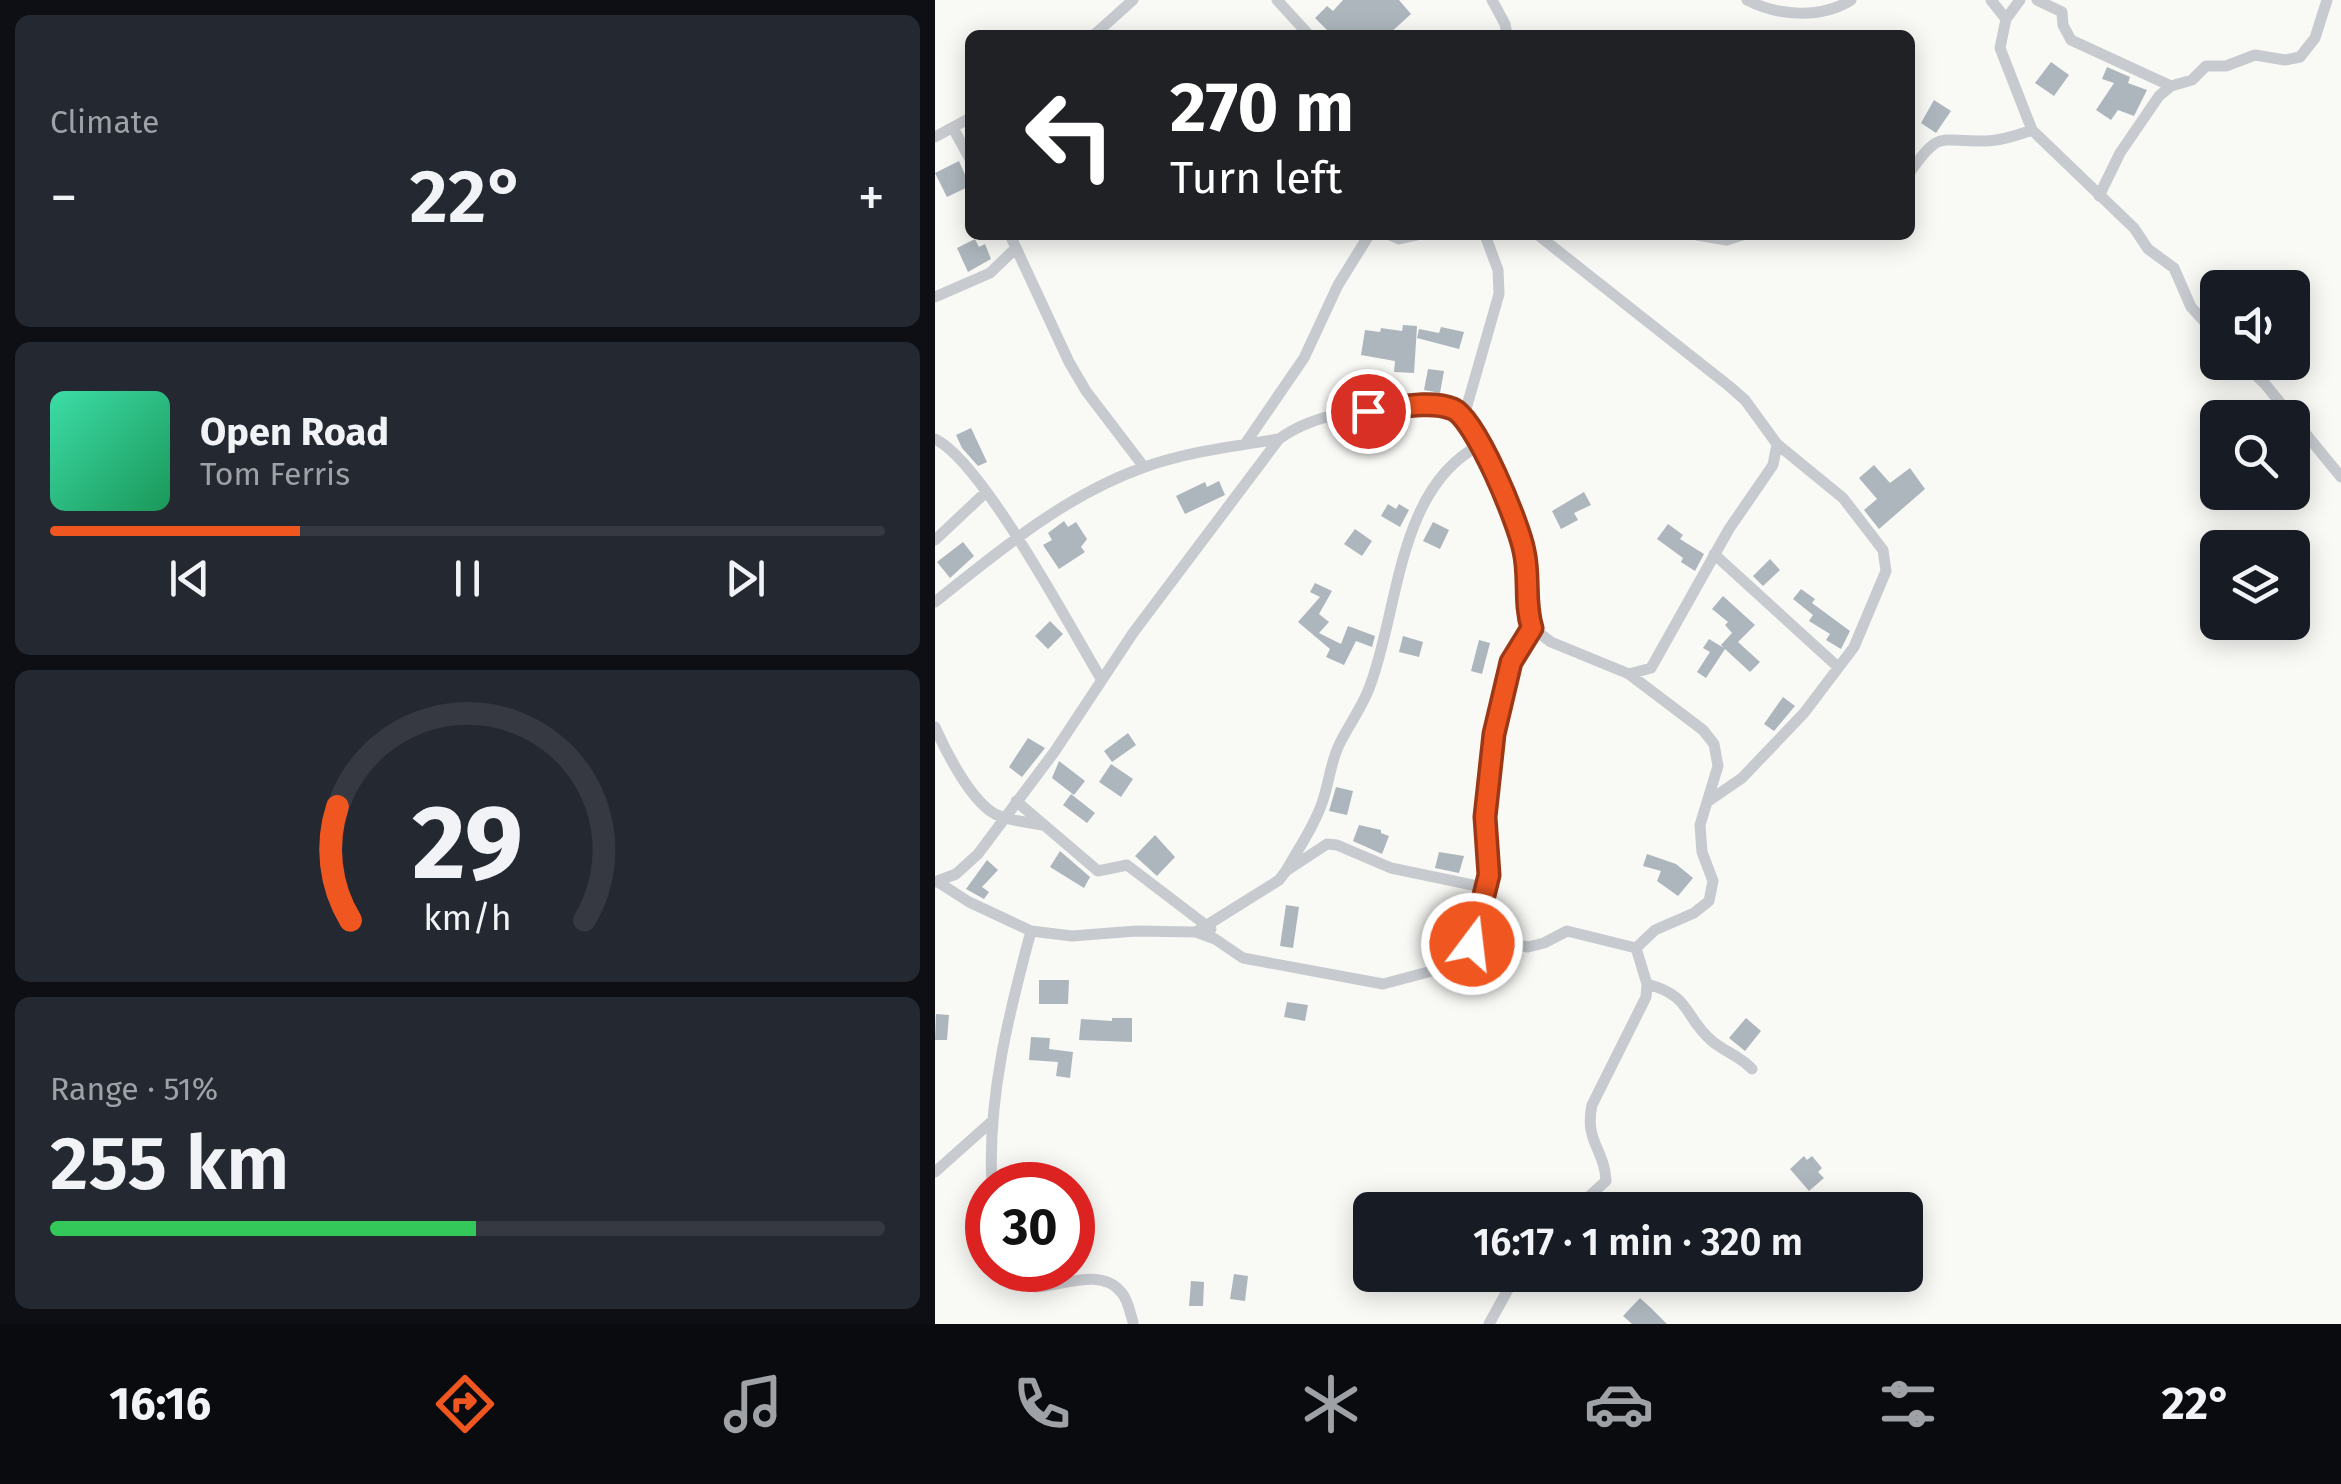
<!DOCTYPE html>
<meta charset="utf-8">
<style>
:root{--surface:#171b24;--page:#242831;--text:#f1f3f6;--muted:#9ea1a6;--line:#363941;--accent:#f05620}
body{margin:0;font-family:"Fira Sans",sans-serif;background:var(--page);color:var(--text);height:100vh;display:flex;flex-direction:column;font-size:38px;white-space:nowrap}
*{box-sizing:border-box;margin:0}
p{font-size:32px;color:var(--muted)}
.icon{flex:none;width:55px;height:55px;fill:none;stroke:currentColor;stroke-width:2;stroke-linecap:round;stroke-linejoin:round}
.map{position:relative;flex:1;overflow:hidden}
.sheet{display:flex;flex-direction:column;gap:15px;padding:15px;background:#0d0f14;width:935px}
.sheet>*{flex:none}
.banner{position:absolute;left:30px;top:30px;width:950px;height:210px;border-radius:15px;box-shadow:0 5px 25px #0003;background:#202124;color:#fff;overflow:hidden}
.controls{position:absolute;left:1265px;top:270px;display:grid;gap:20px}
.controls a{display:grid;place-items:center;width:110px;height:110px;border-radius:15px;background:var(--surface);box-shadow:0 5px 25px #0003;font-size:50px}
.speed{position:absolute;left:30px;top:1162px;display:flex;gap:20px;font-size:50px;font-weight:700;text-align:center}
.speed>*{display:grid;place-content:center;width:130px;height:130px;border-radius:50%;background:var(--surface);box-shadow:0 5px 25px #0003;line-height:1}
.speed .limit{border:15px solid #d22;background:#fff;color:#111}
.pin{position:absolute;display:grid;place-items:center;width:85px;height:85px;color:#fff;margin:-42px;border:5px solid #fff;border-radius:50%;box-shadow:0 2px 10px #0007}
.me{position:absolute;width:110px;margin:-55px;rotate:15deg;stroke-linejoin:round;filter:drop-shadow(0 0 8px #0008)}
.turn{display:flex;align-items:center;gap:35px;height:210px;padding:0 40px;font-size:45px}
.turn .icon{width:130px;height:130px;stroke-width:2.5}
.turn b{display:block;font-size:70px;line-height:85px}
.big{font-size:75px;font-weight:600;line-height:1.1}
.sheet .card{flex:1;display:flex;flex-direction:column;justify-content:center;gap:15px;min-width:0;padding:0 35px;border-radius:15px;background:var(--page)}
.sheet .dial{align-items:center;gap:0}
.dial svg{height:260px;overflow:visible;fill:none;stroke:var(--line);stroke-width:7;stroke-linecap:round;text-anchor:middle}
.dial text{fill:var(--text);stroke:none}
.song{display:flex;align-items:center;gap:30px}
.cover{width:120px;height:120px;border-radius:15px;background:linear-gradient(135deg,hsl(160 70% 55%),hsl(150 70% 35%))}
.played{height:10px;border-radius:5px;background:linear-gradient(90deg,var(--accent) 30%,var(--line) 30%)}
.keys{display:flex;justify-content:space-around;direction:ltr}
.heat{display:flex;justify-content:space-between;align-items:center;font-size:55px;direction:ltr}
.charge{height:15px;border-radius:8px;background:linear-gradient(90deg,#34c759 51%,var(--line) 0)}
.trip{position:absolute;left:418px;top:1192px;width:570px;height:100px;border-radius:15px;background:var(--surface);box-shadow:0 5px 25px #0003;font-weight:600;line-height:100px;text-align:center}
.menu{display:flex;height:160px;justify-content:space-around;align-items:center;background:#090b0e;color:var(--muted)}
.menu .icon{width:70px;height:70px}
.menu .selected{color:var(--accent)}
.menu b{font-size:45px;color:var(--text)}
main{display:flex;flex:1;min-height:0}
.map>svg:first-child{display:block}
.building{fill:#adb6bc}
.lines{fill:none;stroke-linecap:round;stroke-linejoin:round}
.street{stroke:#c7cbcf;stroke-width:11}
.route-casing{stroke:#9c3815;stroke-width:25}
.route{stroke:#f05620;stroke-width:18}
</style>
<main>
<section class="sheet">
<div class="card"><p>Climate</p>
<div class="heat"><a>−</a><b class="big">22°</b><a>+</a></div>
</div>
<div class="card">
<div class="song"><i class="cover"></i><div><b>Open Road</b><p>Tom Ferris</p></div></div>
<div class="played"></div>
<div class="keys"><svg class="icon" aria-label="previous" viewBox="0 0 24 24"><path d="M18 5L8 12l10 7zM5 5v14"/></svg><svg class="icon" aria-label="pause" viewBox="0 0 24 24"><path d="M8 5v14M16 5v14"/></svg><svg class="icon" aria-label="next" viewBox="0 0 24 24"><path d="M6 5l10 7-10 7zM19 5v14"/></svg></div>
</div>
<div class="card dial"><svg viewBox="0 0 100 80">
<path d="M14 69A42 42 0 1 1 86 69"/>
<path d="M14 69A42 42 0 0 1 10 34" stroke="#f05620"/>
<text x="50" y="56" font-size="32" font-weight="700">29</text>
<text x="50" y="72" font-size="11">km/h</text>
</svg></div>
<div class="card"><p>Range · 51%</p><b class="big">255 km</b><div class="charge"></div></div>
</section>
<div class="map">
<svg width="1406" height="1324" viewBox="0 0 1406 1324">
<rect width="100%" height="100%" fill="#f9f9f6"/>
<path class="building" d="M408 0H464L476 14 453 35H397L380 18 392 6 398 11Z
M1116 62 1134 75 1119 96 1100 83Z
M1172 67 1195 77 1193 83 1212 90 1199 116 1183 110 1176 120 1161 110 1179 83 1167 79Z
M999 100 1016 111 1001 133 986 123Z
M24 161 35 186 12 197 0 173Z
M40 239 44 247 50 244 56 259 33 272 22 248Z
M468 325 482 326 479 373 459 372 460 361 426 355 430 330 445 332 446 328 467 331Z
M506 327 529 332 524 349 482 338 484 329 504 333Z
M493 369 509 371 505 393 489 390Z
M36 428 52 462 43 466 27 448 21 435Z
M939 465 955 483 975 468 990 489 944 529 929 510 942 499 924 478Z
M284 481 290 495 250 514 241 496 270 482 272 487Z
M649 492 656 505 639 513 643 520 626 529 617 511Z
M453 504 461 509 464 504 474 510 465 527 446 516Z
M129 521 133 527 141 522 152 539 146 547 150 552 124 569 108 545 117 540 113 533Z
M498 522 514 530 505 549 488 541Z
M733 524 748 535 745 539 769 554 760 571 746 562 748 558 722 539Z
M420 529 437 541 427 556 409 544Z
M28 542 39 556 15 578 2 562Z
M835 559 845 570 828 586 818 576Z
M380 583 397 591 384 614 394 622 384 633 406 644 413 626 440 636 437 647 421 641 409 665 391 657 395 649 363 622 385 597 375 592Z
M866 589 880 599 877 603 915 631 906 649 891 640 895 634 874 621 878 615 858 599Z
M788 596 820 625 803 642 825 662 815 672 790 649 771 678 762 672 775 652 768 648 774 639 789 648 786 645 797 633 790 625 793 622 777 609Z
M115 621 128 634 113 649 100 636Z
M468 636 488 642 484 657 464 652Z
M544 640 555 643 547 674 536 671Z
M848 697 860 706 839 731 829 724Z
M193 733 201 745 177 762 169 751Z
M93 738 110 748 87 777 74 767Z
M124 761 150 781 139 795 117 778Z
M176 764 198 779 186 797 164 782Z
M401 787 418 791 412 815 394 811Z
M136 794 160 813 152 823 128 805Z
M424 825 446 830V833L454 836 447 854 418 841Z
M220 835 240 857 222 876 200 856Z
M125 851 155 877 149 888 115 867Z
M504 852 529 856 524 873 500 868Z
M712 854 741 864 758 878 743 896 722 881 726 871 708 866Z
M52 860 63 870 47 887 54 892 49 899 31 889Z
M351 905 364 907 358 948 345 946Z
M545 963V989H524L525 964Z
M104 980H134L133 1004H104Z
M352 1002 373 1005 370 1021 349 1017Z
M1 1014 14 1015 12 1040H0Z
M177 1018H197V1042L144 1040 146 1019 177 1021Z
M811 1018 826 1031 810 1051 794 1038Z
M96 1037 115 1038 114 1049 138 1052 135 1078 121 1076 123 1062 94 1060Z
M869 1156 872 1160 877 1156 887 1168 883 1172 889 1178 874 1191 855 1169Z
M299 1274 313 1276 310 1301 295 1299Z
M256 1281 269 1282 268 1306H254Z
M705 1298 717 1309 732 1324H697L688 1316Z"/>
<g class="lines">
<path class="street" d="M342 0 374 35
M557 0 570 24 572 35
M812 0C842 16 886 19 916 0
M1056 0 1071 19
M1085 0 1071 19 1065 48 1097 130 1199 228 1213 249 1239 268 1256 307 1282 335
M1102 0 1127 12 1128 25 1136 40 1236 86
M159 35 198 0
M18 128 35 159
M0 137 35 118
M975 172C1005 129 1004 142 1049 141 1066 141 1082 135 1097 130
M1164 196 1185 153 1224 96 1236 86 1257 80 1271 66H1291L1320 55 1350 60 1365 57 1380 38 1392 0
M75 235 134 362 151 391 209 467
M455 235 464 239 482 235
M603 235 794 386 810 400 842 444 838 465 794 529 716 668 694 674
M762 235 792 240 807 235
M0 297 55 273 81 248
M1307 362 1330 384 1406 477
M529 416 564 294 563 270 550 235
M0 439C47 461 135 627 165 677
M310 444 369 358 403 285 434 235
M0 540 50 493
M779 554 903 667
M0 602C64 551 129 496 207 468 250 452 300 446 344 439
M0 727C11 752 36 801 60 814 74 821 92 822 107 825
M775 800 807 778 869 713 919 647 951 571 948 550 908 498 842 444
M81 801 163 871 192 865 276 929
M351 871 392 844 402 845 456 868 552 888
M0 882 21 874 43 854 120 751 198 633 344 439C389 406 453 408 506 405L529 416C552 458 579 503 589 551 595 576 589 602 597 628L616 642 694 674 768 730 779 744 783 766 765 825 767 852 778 881 774 901 759 913 720 930 701 948 712 984 711 997 657 1105C649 1141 670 1150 671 1181L639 1210
M3 882 34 902 96 931 137 936 201 931 261 932 280 939 308 958 448 984 497 971 542 941 556 939 593 947 609 943 632 931 701 948
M261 932 344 880 351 871C363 849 379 827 387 803 394 784 395 764 404 745 414 724 429 705 436 683 464 607 463 487 545 445
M537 944 554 875 550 817 559 735 576 662 597 628
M712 984C757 996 748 1016 777 1041 790 1052 805 1056 817 1069
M0 1172 55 1123
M57 1185C52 1099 74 1013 96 931
M81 1270 94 1285 101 1287C127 1286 166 1267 186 1292 193 1299 195 1313 198 1322
M554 1324 581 1275"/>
</g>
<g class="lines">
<defs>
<path id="route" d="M433 411C457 409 495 399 518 409 541 419 584 524 589 551 595 577 589 603 597 628L576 662 559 734 550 817 554 875 537 944"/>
</defs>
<use href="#route" class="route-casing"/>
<use href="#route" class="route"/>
</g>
</svg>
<div class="controls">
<a><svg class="icon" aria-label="sound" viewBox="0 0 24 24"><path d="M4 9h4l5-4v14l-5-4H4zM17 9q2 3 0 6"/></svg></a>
<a><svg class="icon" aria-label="search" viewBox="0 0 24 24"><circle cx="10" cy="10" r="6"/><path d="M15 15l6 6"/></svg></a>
<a><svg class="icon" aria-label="layers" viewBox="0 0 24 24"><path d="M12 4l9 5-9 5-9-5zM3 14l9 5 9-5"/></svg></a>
</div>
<div class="speed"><div class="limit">30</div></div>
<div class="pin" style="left:433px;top:411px;background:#d93025"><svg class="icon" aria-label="arrive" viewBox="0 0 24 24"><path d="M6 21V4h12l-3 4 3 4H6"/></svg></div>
<svg class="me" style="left:537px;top:944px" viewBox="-20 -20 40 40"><circle r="17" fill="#f05620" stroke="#fff" stroke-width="3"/><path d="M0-11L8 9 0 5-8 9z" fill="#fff"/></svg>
<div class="trip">16:17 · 1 min · 320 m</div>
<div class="banner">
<div class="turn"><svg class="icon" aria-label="left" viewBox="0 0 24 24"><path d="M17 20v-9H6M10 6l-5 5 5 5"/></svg><div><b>270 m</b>Turn left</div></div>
</div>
</div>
</main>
<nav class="menu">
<b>16:16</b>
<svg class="icon selected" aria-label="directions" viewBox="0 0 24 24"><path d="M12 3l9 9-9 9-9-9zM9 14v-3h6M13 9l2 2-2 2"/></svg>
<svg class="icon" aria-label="music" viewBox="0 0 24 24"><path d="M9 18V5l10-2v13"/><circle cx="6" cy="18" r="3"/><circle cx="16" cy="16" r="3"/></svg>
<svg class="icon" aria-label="phone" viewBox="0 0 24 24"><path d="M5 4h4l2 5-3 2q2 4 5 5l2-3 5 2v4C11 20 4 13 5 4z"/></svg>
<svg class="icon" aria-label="climate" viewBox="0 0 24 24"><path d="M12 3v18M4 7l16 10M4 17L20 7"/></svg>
<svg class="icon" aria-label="car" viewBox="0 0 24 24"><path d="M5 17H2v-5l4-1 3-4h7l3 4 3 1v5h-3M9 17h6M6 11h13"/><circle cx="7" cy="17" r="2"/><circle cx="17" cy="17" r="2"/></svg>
<svg class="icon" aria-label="filters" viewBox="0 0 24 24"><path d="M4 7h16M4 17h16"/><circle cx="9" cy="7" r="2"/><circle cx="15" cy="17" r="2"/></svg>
<b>22°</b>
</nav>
